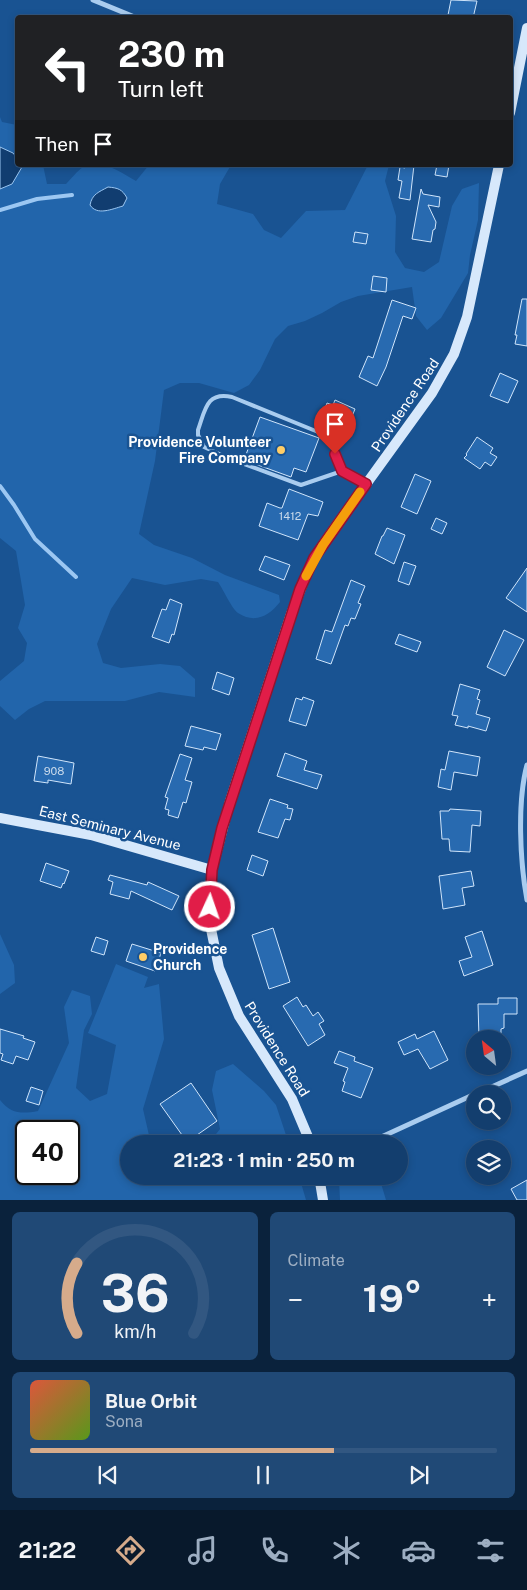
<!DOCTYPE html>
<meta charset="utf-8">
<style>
:root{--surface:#133e6e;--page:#204976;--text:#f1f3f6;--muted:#9daec2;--line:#325781;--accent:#d6ab8b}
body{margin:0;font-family:"Public Sans",sans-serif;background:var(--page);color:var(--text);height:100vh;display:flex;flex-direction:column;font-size:19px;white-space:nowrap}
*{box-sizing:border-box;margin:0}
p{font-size:16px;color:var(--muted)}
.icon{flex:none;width:28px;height:28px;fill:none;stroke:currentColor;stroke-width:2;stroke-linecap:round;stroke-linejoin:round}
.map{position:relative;height:1200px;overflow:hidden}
.details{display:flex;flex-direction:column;gap:12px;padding:12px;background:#0a223c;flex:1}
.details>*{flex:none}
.hud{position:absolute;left:15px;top:15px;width:498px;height:152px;border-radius:5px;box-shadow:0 2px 8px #0003,0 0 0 1px var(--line);background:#202124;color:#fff;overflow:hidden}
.needle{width:32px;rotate:331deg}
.tools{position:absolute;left:466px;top:1030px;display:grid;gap:10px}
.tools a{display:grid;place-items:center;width:45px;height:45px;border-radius:50%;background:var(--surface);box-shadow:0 2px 8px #0003,0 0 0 1px var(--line);font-size:25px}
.speed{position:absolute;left:15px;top:1120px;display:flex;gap:10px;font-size:25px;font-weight:700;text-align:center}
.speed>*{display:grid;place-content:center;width:65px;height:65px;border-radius:50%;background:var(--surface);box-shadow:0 2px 8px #0003,0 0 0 1px var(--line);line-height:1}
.speed .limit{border:2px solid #111;border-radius:8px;background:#fff;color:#111}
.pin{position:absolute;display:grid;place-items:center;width:42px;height:42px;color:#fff;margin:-51px -21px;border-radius:50% 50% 50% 0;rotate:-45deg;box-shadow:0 0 5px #0007}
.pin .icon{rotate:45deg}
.me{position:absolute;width:55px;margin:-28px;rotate:3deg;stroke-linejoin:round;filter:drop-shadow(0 0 4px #0008)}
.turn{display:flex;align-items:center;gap:18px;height:105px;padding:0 20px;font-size:22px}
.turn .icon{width:65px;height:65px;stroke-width:2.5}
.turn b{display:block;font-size:35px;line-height:42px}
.then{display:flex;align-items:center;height:48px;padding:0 20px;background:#0003;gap:10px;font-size:19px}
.big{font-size:38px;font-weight:700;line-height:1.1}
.details .tile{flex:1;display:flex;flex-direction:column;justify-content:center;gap:8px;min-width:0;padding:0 18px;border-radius:8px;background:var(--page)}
.details .dial{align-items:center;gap:0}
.dial svg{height:130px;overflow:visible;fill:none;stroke:var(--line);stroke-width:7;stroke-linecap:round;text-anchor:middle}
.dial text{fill:var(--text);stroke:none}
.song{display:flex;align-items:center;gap:15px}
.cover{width:60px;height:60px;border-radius:8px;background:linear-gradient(135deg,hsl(10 70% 55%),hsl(90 70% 35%))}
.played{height:5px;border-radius:2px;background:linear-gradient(90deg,var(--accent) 65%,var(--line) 65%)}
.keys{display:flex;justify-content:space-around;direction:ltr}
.heat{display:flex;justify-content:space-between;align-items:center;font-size:28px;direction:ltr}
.details .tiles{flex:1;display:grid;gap:12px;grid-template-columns:1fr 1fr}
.tile:last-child{grid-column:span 2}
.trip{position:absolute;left:120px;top:1135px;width:288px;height:50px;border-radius:25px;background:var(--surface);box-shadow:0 2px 8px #0003,0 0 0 1px var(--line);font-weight:700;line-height:50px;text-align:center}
.dock{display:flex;height:80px;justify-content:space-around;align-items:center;background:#08192c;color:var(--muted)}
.dock .icon{width:35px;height:35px}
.dock .on{color:var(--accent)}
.dock b{font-size:22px;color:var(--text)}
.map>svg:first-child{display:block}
.green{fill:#2265ab;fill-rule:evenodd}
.water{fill:#113d70;stroke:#9cc7f2}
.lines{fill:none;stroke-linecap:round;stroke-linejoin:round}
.stream{stroke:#9cc7f2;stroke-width:4}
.building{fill:#286ab0;stroke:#d0e5fb}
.lane{stroke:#a9ccef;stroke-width:4}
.street{stroke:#a9ccef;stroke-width:5}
.secondary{stroke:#d7e8fb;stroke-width:10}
.route-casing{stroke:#92132f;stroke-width:12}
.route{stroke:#e11d48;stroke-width:9}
.slow{stroke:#f59e0b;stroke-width:9}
.poi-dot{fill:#ffcd67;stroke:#195392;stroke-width:2}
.labels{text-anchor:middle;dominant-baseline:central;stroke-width:5;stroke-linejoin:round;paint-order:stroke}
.number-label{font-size:11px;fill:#c9daeb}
.street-label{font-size:14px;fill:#fff;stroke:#195392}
.poi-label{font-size:14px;font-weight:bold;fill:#fff;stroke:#195392;text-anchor:end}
</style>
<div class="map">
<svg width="527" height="1200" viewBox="0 0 527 1200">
<rect width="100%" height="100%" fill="#195392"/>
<path class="green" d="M0 117 2 122 17 125 18 165H43L47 184H66C71 179 77 171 83 167 99 157 122 173 136 181L149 165H231L220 184 217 204 253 214 264 230 281 238 306 211 345 210 368 165H389L385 181 396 216 395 252 405 268 424 272 439 262 452 206 462 189 479 183 478 220 470 255 468 273 441 318 427 330 416 316 412 287 358 296 341 302 322 313 305 321 288 326 275 339 260 370 249 385 234 393 199 383H180L164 390 155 461 139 534 154 545 192 558 225 575 279 595 280 602C269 616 255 624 238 613 232 609 223 589 218 582L201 579 165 585 132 578 111 609 97 644 103 663 121 668 160 664 180 666 195 679V697L159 692 125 701H45L29 709 15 720 0 706V681L24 661 27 643 18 628 25 605 16 551 0 538Z
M0 934 14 965 15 983 0 994Z
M116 964 148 977 144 988 159 984 164 1039 143 1109 151 1144H129V1176H299L306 1200H0V1100C11 1114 22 1114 38 1111L69 1043 64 1007 72 990 90 996 92 1014 84 1030 76 1088 90 1101 107 1094 116 1045 88 1033ZM69 1131V1174H26V1131Z
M233 1064 264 1091 276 1105 289 1144H208L220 1129 212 1090 216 1071Z
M343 1176H377L380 1180 386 1200H340L339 1180Z"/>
<path class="water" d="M0 147 13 153 17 158 18 165H21L22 167 12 184 0 189Z
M108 187C118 188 122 189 127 198L123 206C112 209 97 216 90 205 92 194 99 192 108 187Z"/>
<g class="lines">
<path class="stream" d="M0 210 37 199 72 195
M0 486 14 505 35 539 76 577"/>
</g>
<path class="building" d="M451 0 477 1 473 18H452L453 16 448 15Z
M405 165H414L410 200 399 198 402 181 398 180 400 167 405 168Z
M437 165H449L447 177 435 175Z
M421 189 423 194 440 197 439 207 428 205 436 222 435 229 433 230 431 242 412 239Z
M355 232 368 234 366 244 353 242Z
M373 276 387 278 386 292 371 290Z
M522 299H527V346L515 344 517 335H515Z
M392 300 416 308 412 319 403 316 386 367 377 386 359 377 368 356 373 358Z
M500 373 518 381 508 403 490 396Z
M335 400 355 409 349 424 323 414 327 403 333 405Z
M260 417 319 438 306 472 294 468 291 477 244 460Z
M477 437 493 448 490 453 497 457 491 466 485 462 480 469 464 458 467 455 466 454Z
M415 474 431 481 417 514 401 507Z
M289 489 323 502 318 516 308 514 298 540 259 526 267 503 280 508H282Z
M436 518 447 523 442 534 431 529Z
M387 528 405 535 394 564 375 554 382 536H383Z
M265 556 290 565 284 580 259 570Z
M404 562 416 566 409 585 398 581Z
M527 568V612L506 598Z
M351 580 365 586 358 603 361 604 355 619 351 618 348 626 345 625 331 664 316 659 325 630 332 632Z
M170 599 182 604 174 635 172 634 169 643 152 637 162 609 166 610Z
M504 630 524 640 505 676 487 667Z
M399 634 421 642 417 652 395 644Z
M217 672 234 678 229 695 212 689Z
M460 684 480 690 477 699 480 700 476 714 490 718 486 731 468 726V728L455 725 458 716 452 715Z
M303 697 314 701 306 726 289 721 296 698 302 700Z
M191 726 221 734 216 750 204 747 203 750 185 746Z
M449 751 480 757 477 776 454 772 451 790 438 787 441 769 445 770Z
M285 753 307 761 304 770 322 775 317 789 277 776Z
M180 754 192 758 185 780 192 782 186 803 183 802 178 818 168 815 169 810 165 809 168 798 165 797Z
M38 756 74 763 71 784 48 780V783L34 781Z
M270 799 288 805 287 808 293 809 290 820 285 819 278 838 258 832Z
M450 809 481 811 480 826 472 825 470 852 450 851 449 839H442L440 811H449Z
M252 855 268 861 263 876 247 870Z
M46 863 69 871 64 884 63 883 61 888 40 881Z
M471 871 474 886 462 888 465 905 443 909 439 876Z
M110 875 147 885 148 882 179 896 172 910 131 891 129 899 110 894 113 882 108 880Z
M273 928 290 982 269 989 252 935Z
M482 931 493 965 464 976 459 961 472 957 465 937Z
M96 937 108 941 104 955 91 951Z
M132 944 161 953 155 971 126 961Z
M297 997 303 1007 306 1005 313 1016 318 1012 324 1021 319 1024 325 1035 308 1046 283 1006Z
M498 998H517V1014H504V1028L501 1029V1037L479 1038 478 1004H498Z
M0 1029 24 1036 23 1038 35 1042 28 1060 16 1056 13 1064 1 1060 3 1054 0 1053Z
M434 1031 448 1060 430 1069 418 1049 404 1055 398 1042 415 1034 417 1039Z
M339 1051 355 1057 354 1061 373 1068 361 1098 342 1091 345 1082 343 1081 348 1068 334 1063Z
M191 1083 217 1121 187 1142 160 1104Z
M31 1087 43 1091 39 1105 26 1101Z
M527 1180V1200H517L511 1189Z"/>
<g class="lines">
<path class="lane" d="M342 471 301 485 228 458 204 447 198 435V430C205 411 206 391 232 397L328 436 342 471 365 482"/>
<path class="street" d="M93 0 137 18
M527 765C517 802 520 862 527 900
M476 1094 527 1071
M366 1144 475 1094"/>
<path class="secondary" d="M510 113 527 28
M0 818 91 835 212 870
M311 1144 292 1099 239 1016 219 968 211 929 209 907 212 870 230 801 291 614 307 573 314 558 333 530 432 393 454 354 467 317 499 165
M319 1176 323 1200"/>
</g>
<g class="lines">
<defs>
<path id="route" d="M210 907 212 870 222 828 300 589 314 558 366 484 342 471 335 454"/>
</defs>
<use href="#route" class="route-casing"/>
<use href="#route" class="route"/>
<path class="slow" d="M306 576 323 545 360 492"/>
</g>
<g class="poi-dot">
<circle cx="281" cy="450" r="5"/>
<circle cx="143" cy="957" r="5"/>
</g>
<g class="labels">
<g class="number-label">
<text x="290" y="516">1412</text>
<text x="54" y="771">908</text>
</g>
<g class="street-label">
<text transform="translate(405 405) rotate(-56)">Providence Road</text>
<text transform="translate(110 828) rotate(14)">East Seminary Avenue</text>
<text transform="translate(277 1049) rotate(58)">Providence Road</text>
</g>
<g class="poi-label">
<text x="271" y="442">Providence Volunteer<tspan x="271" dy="16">Fire Company</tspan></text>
<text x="153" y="949" text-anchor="start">Providence<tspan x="153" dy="16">Church</tspan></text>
</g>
</g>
</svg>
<div class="tools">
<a><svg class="needle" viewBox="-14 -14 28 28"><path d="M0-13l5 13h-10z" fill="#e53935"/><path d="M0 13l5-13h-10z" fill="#9daec2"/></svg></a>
<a><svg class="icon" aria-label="search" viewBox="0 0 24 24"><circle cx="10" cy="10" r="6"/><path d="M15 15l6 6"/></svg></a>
<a><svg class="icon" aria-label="layers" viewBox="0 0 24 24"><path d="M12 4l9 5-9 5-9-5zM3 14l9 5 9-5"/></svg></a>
</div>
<div class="speed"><div class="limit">40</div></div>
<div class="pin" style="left:335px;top:454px;background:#d93025"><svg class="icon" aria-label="arrive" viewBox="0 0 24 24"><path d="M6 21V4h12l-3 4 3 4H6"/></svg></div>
<svg class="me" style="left:210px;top:907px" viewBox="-20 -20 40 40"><circle r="17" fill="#e11d48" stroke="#fff" stroke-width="3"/><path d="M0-11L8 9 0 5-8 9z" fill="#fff"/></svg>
<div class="trip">21:23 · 1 min · 250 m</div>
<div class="hud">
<div class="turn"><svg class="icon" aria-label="left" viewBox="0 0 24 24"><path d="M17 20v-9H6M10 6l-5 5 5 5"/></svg><div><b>230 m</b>Turn left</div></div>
<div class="then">Then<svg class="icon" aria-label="arrive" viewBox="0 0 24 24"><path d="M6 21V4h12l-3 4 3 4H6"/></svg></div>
</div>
</div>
<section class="details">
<div class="tiles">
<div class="tile dial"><svg viewBox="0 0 100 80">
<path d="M14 69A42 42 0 1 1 86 69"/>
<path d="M14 69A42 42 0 0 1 14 26" stroke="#d6ab8b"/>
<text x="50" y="56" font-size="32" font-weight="700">36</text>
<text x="50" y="72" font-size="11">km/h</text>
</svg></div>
<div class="tile"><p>Climate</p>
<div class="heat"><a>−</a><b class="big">19°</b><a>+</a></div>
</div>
<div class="tile">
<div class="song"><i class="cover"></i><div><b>Blue Orbit</b><p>Sona</p></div></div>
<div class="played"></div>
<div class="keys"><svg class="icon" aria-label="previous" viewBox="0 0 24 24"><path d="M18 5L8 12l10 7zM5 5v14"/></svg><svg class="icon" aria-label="pause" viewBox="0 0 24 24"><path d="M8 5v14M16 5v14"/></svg><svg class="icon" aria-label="next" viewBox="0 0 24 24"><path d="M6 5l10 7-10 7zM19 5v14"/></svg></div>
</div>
</div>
</section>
<nav class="dock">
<b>21:22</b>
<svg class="icon on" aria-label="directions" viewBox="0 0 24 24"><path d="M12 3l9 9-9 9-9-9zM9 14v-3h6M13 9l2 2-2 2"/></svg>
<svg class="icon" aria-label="music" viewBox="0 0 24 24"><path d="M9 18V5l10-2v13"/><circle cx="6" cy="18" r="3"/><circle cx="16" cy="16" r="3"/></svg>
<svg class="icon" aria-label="phone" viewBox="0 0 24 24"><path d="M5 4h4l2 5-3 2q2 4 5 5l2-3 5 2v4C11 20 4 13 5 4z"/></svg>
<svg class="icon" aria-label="climate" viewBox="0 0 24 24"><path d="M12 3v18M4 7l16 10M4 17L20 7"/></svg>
<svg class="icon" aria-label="car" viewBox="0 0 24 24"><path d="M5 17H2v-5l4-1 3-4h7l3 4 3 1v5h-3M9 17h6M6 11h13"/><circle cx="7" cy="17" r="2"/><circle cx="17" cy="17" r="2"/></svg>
<svg class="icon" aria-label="filters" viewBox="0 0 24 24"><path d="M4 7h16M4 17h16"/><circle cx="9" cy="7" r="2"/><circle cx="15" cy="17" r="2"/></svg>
</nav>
